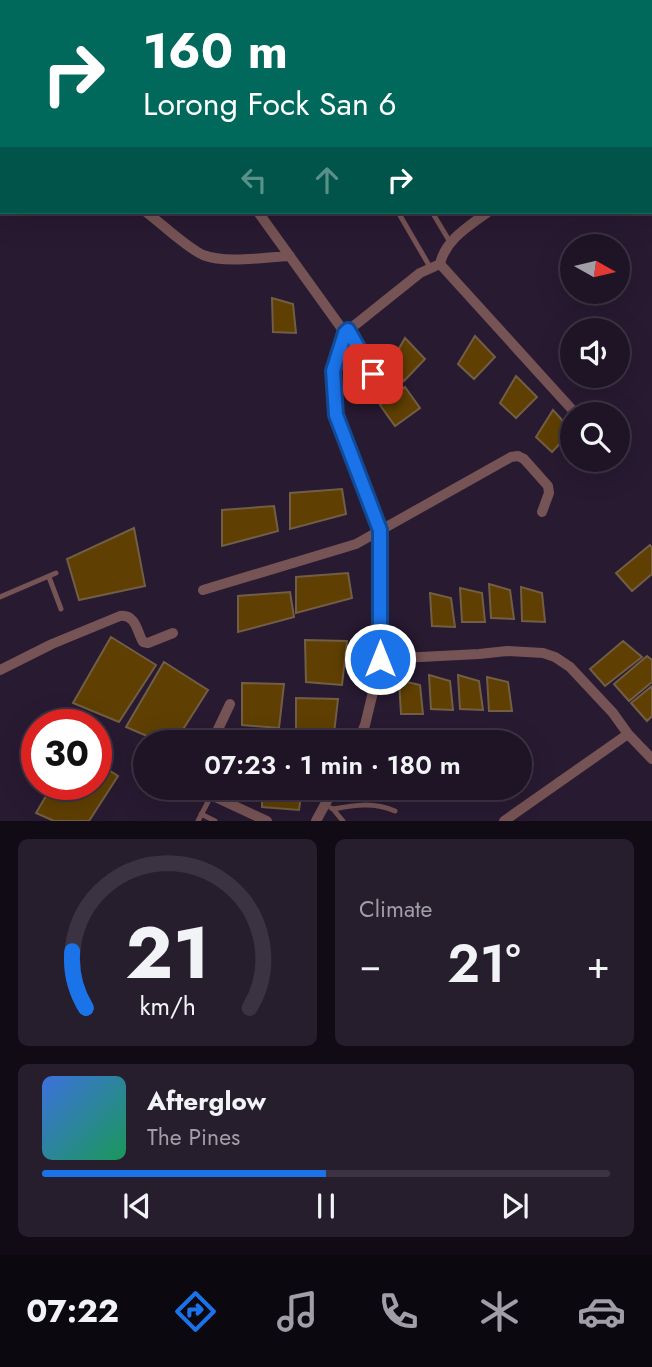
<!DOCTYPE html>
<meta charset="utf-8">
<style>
:root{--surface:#1e1425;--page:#261d2d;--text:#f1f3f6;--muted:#a19ea7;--line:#3c3342;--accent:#1a73e8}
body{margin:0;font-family:Jost,sans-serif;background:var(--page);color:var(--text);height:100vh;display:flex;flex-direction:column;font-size:26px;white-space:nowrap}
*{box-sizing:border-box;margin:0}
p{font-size:23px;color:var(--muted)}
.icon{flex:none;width:38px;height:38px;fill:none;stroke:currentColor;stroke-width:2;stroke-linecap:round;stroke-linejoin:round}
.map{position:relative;height:821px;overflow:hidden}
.side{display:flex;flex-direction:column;gap:18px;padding:18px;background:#100b14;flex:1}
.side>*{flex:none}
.guide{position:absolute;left:0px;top:0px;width:653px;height:214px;box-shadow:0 7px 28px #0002,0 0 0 2px var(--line);background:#00695c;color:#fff;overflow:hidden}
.needle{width:46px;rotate:98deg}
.fabs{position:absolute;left:560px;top:234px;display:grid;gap:14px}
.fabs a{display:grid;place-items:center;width:70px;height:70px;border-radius:50%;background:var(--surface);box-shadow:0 7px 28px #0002,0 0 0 2px var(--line);font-size:35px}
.speed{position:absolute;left:21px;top:709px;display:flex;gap:14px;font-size:35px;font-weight:700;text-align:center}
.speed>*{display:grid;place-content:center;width:91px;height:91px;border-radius:50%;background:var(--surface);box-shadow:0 7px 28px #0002,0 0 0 2px var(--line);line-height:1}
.speed .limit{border:10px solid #d22;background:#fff;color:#111}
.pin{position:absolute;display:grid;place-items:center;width:60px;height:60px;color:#fff;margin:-30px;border-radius:14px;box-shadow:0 4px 10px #0006}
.me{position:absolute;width:77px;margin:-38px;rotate:0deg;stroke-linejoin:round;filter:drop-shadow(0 0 5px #0008)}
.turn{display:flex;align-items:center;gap:24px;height:147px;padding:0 28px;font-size:32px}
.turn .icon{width:91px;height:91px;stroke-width:2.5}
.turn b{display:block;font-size:49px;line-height:60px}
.lanes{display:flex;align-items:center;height:66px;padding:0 28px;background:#0003;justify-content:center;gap:35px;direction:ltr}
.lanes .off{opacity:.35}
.big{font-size:52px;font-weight:600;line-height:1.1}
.side .widget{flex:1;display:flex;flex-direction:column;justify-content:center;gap:10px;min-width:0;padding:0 24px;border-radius:10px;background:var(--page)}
.side .dial{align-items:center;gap:0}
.dial svg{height:182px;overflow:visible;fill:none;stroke:var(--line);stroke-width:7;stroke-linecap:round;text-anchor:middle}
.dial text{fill:var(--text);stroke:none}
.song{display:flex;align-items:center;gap:21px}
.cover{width:84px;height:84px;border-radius:10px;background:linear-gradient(135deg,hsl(220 70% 55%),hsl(150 70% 35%))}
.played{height:7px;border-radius:4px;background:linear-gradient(90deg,var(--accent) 50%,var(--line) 50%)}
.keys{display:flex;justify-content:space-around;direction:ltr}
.heat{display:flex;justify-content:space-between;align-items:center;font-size:38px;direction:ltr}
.side .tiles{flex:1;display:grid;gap:18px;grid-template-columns:1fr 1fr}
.widget:last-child{grid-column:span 2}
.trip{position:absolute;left:133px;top:730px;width:399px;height:70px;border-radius:35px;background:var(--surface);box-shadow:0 7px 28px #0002,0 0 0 2px var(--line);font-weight:600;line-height:70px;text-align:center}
.menu{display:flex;height:112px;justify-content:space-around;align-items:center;background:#0c080f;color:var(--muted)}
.menu .icon{width:49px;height:49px}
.menu .on{color:var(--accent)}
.menu b{font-size:32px;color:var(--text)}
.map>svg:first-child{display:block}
.building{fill:#5f3f02;stroke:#715e44;stroke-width:2}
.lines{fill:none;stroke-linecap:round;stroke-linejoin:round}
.service{stroke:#765354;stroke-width:5}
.minor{stroke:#765354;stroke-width:10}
.route-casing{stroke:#114b97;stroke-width:18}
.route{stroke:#1a73e8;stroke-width:12}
</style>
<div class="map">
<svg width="652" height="821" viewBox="0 0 652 821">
<rect width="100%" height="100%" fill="#281a31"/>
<path class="building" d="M272 298 293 304 296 333 273 332Z
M475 336 495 357 474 379 458 364Z
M405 338 425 359 404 381 389 366Z
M516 376 537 397 516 418 500 403Z
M405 387 420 408 395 426 380 405Z
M553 410 572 431 552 452 536 437Z
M342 489 346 514 290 529V493Z
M274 506 278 531 222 546V510Z
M134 528 145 586 79 600 67 559Z
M650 545 652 548V574L632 591 616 573Z
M348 573 352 598 296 613V577Z
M489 584 510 590 514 619 491 618Z
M521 587 542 593 545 622 522 621Z
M460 588 482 593 485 622H462Z
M290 592 294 617 238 632V596Z
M430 593 451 598 455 627 432 626Z
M111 637 156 665 119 722 73 703Z
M305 640 347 641 342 685 306 682Z
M623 641 642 657 605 686 590 669Z
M647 656 652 660V682L629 701 614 684Z
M164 662 208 690 175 742H161L126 727Z
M429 675 450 681 453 710 431 709Z
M458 675 479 681 483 710 460 709Z
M487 677 508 682 512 711H489Z
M399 680 420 685 423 714H401Z
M242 683 284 684 279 728 242 725Z
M652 686V716L647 721 631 703Z
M296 698 338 699 333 742 296 741Z
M96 762 118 776 89 821H54L36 813 53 784H96Z
M262 788H302L299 810 262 807Z"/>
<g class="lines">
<path class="service" d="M398 212 430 267
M432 212 450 242
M49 577 61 609
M0 597 56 573
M331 808 333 809 343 821
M333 809C355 805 374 802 395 811
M201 814 215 821
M198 821 211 796"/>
<path class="minor" d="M651 94H652
M146 212C161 223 187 248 203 255 226 264 265 257 290 256
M258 212 345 333
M440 264 577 415
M348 330 365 358 383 397
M203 590 356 544 511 457 518 456 524 459 548 486 549 493 542 512
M381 659 479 654 507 651 543 653 555 657 570 667 613 713 628 734 652 759
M0 670 52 644 120 616C136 614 137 632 143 642L148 643 173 633
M212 742 230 704
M358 742 365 725 381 659 380 530 336 415 333 371 345 333 420 273 440 264C445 240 469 226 488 212
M200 788 211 795 267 821
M316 821 334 788
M504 821 628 734"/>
</g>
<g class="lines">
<defs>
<path id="route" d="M373 374 348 330 345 333 333 371 336 415 380 530V659"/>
</defs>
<use href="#route" class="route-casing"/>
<use href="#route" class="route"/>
</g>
</svg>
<div class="fabs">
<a><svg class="needle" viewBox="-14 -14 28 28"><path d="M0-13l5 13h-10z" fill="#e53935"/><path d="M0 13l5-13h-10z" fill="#a19ea7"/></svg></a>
<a><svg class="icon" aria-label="sound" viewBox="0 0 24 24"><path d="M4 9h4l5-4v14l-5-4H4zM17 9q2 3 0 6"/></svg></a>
<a><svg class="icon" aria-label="search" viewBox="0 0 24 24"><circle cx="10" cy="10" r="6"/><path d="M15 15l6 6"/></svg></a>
</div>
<div class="speed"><div class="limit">30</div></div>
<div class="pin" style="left:373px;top:374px;background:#d93025"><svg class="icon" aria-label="arrive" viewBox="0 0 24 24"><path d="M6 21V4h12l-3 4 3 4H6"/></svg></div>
<svg class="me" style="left:380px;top:659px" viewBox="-20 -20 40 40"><circle r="17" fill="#1a73e8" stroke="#fff" stroke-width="3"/><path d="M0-11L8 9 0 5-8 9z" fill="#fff"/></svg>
<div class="trip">07:23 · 1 min · 180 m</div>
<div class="guide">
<div class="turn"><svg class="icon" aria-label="right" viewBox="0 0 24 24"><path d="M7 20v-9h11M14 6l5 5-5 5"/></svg><div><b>160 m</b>Lorong Fock San 6</div></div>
<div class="lanes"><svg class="icon off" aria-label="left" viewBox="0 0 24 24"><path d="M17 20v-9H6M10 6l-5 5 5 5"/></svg><svg class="icon off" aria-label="ahead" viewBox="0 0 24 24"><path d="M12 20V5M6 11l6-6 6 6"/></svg><svg class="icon" aria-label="right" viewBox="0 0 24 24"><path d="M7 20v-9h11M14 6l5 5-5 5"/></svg></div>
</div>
</div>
<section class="side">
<div class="tiles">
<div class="widget dial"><svg viewBox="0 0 100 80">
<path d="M14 69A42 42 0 1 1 86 69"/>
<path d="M14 69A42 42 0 0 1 8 44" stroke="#1a73e8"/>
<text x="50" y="56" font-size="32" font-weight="700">21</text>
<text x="50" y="72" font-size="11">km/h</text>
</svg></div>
<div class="widget"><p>Climate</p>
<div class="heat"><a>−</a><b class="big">21°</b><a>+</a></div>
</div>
<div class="widget">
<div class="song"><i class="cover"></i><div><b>Afterglow</b><p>The Pines</p></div></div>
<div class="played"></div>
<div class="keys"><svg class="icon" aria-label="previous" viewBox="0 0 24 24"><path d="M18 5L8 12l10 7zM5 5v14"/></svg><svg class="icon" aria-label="pause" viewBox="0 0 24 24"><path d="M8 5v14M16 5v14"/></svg><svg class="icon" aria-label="next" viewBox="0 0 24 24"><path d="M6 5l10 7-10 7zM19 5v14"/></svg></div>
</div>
</div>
</section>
<nav class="menu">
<b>07:22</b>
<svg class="icon on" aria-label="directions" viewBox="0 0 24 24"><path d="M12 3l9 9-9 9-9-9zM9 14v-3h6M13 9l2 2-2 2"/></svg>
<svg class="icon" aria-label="music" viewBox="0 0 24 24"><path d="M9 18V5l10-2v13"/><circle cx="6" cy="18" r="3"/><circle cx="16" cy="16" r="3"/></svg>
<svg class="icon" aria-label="phone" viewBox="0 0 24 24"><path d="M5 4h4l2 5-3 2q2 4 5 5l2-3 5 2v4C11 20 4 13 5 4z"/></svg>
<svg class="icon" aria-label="climate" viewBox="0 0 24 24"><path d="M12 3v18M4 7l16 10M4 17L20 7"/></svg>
<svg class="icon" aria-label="car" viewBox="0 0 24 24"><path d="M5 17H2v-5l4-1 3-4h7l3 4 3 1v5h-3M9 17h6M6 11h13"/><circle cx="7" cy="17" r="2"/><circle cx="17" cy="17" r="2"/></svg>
</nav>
